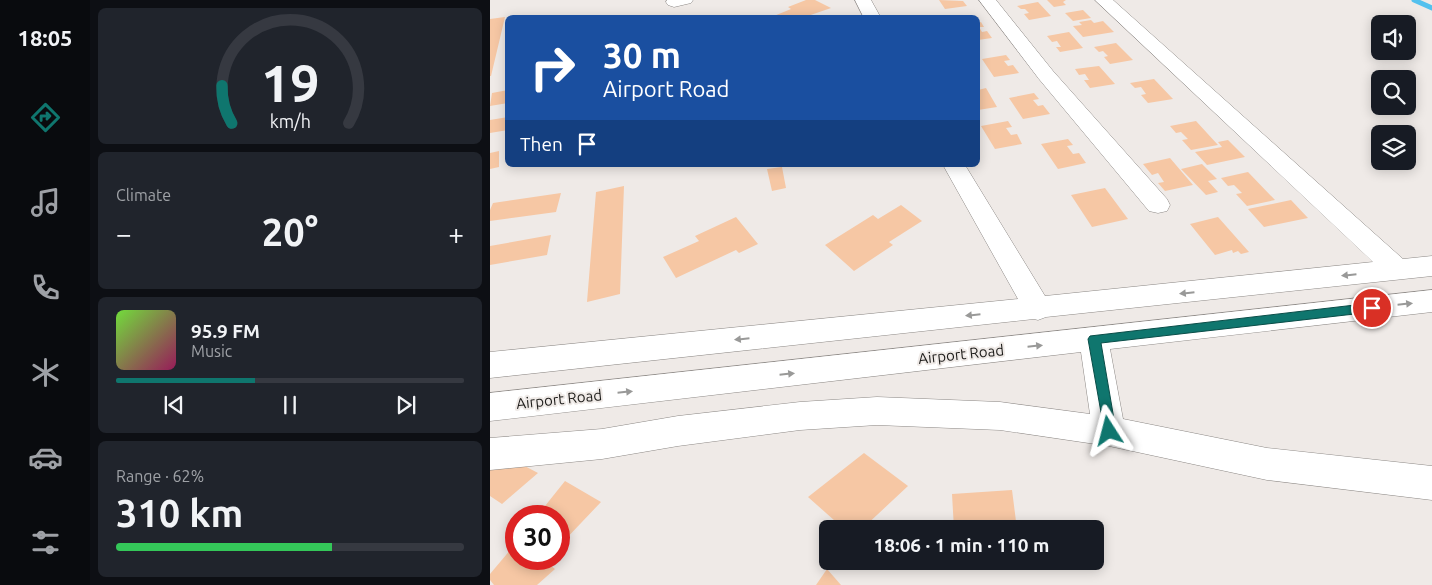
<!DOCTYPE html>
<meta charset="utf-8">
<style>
:root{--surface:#171b24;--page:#20242c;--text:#f1f3f6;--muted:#9ea1a6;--line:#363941;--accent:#0f766e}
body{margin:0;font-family:Ubuntu,sans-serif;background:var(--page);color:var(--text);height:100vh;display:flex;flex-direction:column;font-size:19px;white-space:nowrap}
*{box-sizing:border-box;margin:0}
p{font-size:16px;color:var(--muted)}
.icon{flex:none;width:28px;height:28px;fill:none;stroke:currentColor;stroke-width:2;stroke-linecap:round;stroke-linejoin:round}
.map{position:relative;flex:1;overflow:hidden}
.side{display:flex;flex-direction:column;gap:8px;padding:8px;background:#0d0f14;width:400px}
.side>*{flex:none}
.banner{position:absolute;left:15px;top:15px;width:475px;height:152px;border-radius:8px;box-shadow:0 2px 12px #0003;background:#1a4fa0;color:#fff;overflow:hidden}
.fabs{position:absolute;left:881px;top:15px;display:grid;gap:10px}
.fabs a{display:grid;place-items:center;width:45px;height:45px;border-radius:8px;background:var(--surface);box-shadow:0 2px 12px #0003;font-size:25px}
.speed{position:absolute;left:15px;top:505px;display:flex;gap:10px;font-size:25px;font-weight:700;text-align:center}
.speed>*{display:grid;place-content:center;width:65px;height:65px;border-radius:50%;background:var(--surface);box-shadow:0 2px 12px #0003;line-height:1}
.speed .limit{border:8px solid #d22;background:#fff;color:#111}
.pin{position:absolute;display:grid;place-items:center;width:42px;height:42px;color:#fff;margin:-21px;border:2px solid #fff;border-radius:50%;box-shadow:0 1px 5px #0007}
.me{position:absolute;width:55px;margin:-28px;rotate:351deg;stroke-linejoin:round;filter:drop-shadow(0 0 4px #0008)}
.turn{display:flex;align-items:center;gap:18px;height:105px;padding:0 15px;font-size:22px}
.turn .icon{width:65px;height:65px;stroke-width:2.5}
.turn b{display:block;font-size:35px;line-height:42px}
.then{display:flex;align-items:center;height:48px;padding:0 15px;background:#0003;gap:10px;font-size:19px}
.big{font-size:38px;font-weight:700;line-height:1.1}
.side .tile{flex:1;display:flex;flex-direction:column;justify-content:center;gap:8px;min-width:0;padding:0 18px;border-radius:8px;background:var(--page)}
.side .dial{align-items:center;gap:0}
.dial svg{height:130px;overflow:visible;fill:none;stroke:var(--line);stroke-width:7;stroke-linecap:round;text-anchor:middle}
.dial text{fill:var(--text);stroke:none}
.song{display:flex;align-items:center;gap:15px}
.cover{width:60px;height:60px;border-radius:8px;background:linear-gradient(135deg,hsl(100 70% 55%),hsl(330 70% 35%))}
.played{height:5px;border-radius:2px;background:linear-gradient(90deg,var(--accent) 40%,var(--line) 40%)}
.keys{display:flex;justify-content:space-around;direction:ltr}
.heat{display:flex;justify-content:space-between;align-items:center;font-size:28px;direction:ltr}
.charge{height:8px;border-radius:4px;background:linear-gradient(90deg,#34c759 62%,var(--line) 0)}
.trip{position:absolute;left:329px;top:520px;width:285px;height:50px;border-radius:8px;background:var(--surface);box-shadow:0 2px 12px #0003;font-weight:700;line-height:50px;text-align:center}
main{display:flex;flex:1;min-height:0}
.dock{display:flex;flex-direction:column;width:90px;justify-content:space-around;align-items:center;background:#090b0e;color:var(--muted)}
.dock .icon{width:35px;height:35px}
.dock .selected{color:var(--accent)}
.dock b{font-size:22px;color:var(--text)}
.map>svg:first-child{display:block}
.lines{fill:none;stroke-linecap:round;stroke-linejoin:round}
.stream{stroke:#54c1ee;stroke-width:5}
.building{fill:#f6c7a4}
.minor-casing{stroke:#8c8885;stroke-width:1}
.minor{fill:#fff;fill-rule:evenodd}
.oneway{fill:#999998}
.route{fill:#0f766e;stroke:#0a4d48}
.labels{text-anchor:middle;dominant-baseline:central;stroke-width:4;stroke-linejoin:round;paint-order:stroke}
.street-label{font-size:15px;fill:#1d1c1a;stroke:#efeae7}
</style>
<main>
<nav class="dock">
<b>18:05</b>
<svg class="icon selected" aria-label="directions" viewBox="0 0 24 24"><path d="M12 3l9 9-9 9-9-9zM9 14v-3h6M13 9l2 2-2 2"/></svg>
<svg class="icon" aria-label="music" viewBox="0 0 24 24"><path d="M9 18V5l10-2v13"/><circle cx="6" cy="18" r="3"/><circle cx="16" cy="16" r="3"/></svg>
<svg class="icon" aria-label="phone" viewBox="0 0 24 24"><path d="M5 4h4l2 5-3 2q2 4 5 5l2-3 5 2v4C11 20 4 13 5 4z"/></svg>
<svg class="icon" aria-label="climate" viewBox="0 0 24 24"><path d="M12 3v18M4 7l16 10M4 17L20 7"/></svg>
<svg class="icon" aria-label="car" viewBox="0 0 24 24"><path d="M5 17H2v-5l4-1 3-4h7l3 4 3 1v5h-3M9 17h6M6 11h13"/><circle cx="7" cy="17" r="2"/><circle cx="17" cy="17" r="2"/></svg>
<svg class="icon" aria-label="filters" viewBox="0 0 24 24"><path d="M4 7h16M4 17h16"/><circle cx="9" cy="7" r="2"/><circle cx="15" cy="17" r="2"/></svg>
</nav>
<section class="side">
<div class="tile dial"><svg viewBox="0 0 100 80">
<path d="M14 69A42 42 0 1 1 86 69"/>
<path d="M14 69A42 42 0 0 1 8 46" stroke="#0f766e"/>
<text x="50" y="56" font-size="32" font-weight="700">19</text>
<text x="50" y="72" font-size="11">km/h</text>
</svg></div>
<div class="tile"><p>Climate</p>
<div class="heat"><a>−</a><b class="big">20°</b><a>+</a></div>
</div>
<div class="tile">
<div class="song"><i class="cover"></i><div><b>95.9 FM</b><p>Music</p></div></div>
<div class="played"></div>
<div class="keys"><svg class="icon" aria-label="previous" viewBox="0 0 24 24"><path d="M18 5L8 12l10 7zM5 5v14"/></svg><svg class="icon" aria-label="pause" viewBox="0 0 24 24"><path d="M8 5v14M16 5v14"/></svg><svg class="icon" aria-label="next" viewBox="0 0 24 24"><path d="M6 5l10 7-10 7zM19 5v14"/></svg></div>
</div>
<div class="tile"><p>Range · 62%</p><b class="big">310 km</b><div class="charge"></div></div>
</section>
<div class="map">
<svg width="942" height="585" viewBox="0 0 942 585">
<rect width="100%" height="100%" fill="#efeae7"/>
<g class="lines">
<path class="stream" d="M924 0 942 8"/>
</g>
<path class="building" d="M316 0H325L341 8 312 18H279L301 9 298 7Z
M449 0 473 1 477 6 455 9Z
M557 0H576L573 2 576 5 564 7Z
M548 2 561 16 539 20 534 14 539 13 535 9H531L527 6Z
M593 10 601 18 583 21 575 13Z
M15 17 1 76H0V19Z
M601 20 604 23 613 21 624 32 593 37 583 26 592 25 589 22Z
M491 22 494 27H489L492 32 497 31 502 38 488 40V23Z
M579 32 593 48 570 52 566 47H571L567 41 562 42 557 36Z
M626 43 643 60 620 64 614 57 618 56 613 51 609 52 604 47Z
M516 55 520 60 514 61 518 66 523 65 529 73 504 77 492 59Z
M609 66 625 84 600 88 594 80H599L595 74 589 75 585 69Z
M664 79 683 99 658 103 651 95 656 94 651 87 645 88 640 83Z
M496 88 507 107 488 110V90Z
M18 90V103L0 106 2 93Z
M544 93 549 99 543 100 548 106 553 105 560 114 533 119 519 98Z
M18 117V130L0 133V120Z
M518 121 522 127 516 128 521 135 527 134 532 144 505 149 491 126Z
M706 121 728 145 701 150 692 140 698 139 691 132 686 133 680 126Z
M578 139 583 145 577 146 583 154 589 153 596 163 568 169 551 144Z
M738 140 755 157 717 165 705 152 732 147 728 142Z
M9 151V167L0 169V153Z
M680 158 703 185 675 191 668 183 674 182 668 173 662 175 653 164Z
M712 164 727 179 718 181 728 192 716 195 691 169Z
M292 167 296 188 282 191 277 169Z
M758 172 785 200 757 206 746 194 752 193 744 185 738 186 731 178Z
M134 186 130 294 97 302 106 192Z
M615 188 638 219 602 227 581 195Z
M71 193 66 212 0 221V210L3 203Z
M801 200 818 218 774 227 758 209Z
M411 205 432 221 399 242 403 245 364 271 335 245 383 215 388 219Z
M246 217 268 244 249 253 246 250 186 278 173 257 209 241 205 236Z
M728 217 759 252 751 254 748 251 743 253 742 250 725 255 700 224Z
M61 235 57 255 0 265V246Z
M10 453 48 473 12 504 0 496V464Z
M374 453 418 486 372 529H354L318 497Z
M75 481 111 502 72 543 69 540V516H47Z
M522 490 527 529H464L462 494Z
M26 543V559H52L65 569 47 585H4L0 580V574Z
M459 561H531V565L459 570Z
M337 569 351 585H326Z"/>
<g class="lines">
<defs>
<path id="minor" d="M177 0H203L201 3 184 7 178 5 176 2Z
M365 0H381L391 18H374Z
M489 0H506L563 71 677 199 680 205 677 211 668 213 659 211 549 79Z
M605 0H623L913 259 942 256V276L556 317 548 320 544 319 0 378V352L528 299 453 165H475L555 296 883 262Z
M942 290V312L620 349 633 419 777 448 942 466V500L777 480 619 446 510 430 387 425 310 430 188 446 112 459 0 470V438L112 429 188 416 310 402 387 397 510 402 600 414 591 352 0 421V393Z"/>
</defs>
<use href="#minor" class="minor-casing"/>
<use href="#minor" class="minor"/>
</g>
<defs><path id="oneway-solid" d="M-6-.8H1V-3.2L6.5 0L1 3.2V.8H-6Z" transform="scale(1.25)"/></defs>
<g class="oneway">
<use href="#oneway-solid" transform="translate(859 275) rotate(174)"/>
<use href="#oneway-solid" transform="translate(697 293) rotate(174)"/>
<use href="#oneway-solid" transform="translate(915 304) rotate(-6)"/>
<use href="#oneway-solid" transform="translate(483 315) rotate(174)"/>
<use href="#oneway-solid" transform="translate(252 339) rotate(174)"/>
<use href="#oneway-solid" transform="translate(545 346) rotate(-6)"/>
<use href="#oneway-solid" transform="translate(297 374) rotate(-6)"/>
<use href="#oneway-solid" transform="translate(135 392) rotate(-6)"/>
</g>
<path class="route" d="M882 303 888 308 882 312 611 343 626 431 624 435 619 437 615 435 598 339 600 336Z"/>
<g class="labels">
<g class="street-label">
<text transform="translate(471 354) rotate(-6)">Airport Road</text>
<text transform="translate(69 399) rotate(-6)">Airport Road</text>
</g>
</g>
</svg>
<div class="fabs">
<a><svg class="icon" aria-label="sound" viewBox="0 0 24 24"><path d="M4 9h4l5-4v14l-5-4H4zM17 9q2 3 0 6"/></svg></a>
<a><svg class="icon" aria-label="search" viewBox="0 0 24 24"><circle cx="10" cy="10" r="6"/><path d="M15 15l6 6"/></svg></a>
<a><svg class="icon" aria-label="layers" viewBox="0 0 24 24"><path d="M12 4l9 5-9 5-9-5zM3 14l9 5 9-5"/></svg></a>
</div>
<div class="speed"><div class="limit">30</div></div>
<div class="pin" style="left:882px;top:308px;background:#d93025"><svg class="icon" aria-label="arrive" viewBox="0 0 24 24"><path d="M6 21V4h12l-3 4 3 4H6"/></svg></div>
<svg class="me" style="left:619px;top:431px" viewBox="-20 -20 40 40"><path d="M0-17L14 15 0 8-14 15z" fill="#0f766e" stroke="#fff" stroke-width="4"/></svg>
<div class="trip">18:06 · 1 min · 110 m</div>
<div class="banner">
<div class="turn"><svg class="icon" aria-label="right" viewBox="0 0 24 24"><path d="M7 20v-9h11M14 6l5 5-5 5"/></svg><div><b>30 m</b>Airport Road</div></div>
<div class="then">Then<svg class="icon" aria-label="arrive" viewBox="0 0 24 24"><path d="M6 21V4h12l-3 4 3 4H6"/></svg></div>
</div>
</div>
</main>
